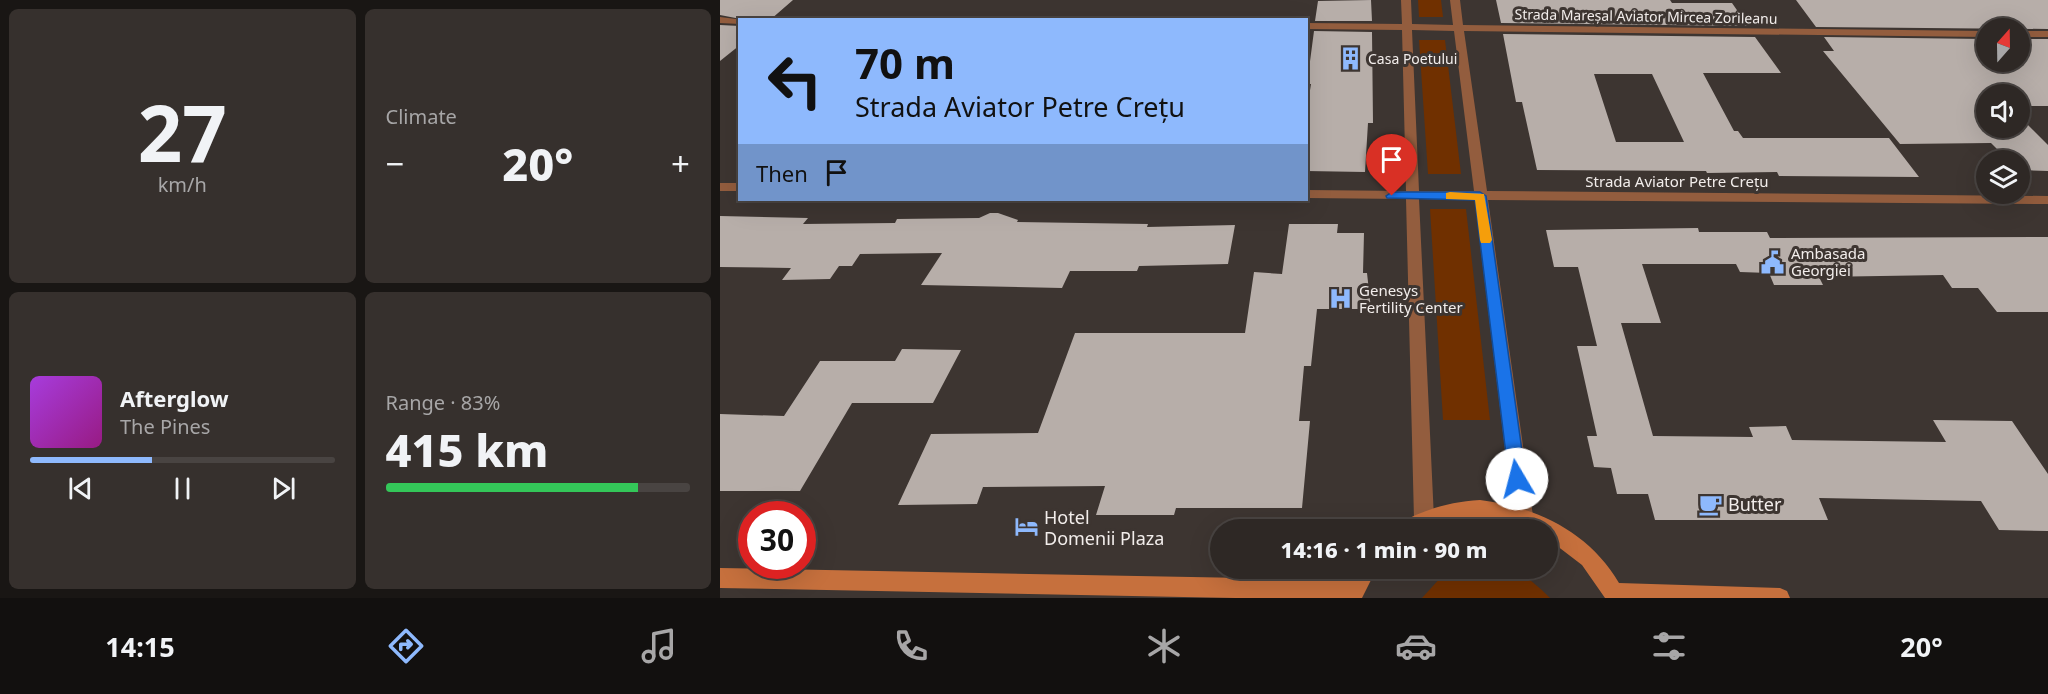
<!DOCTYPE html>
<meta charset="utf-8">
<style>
:root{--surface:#2e2825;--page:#36302d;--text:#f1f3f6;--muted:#a7a6a7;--line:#494442;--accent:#8eb9fd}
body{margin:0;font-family:"Noto Sans",sans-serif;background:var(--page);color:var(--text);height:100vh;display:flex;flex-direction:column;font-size:22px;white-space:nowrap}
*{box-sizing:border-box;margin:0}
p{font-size:20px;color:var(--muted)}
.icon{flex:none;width:33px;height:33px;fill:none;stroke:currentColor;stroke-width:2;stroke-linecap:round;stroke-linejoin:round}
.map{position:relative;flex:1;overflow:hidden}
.panel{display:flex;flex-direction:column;gap:9px;padding:9px;background:#191614;width:720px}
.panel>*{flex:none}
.hud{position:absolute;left:18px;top:18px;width:570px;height:183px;border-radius:0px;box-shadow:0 6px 24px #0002,0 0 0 2px var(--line);background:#8eb9fd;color:#111;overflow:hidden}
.needle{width:39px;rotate:20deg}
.controls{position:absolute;left:1256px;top:18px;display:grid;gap:12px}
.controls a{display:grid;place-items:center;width:54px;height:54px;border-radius:50%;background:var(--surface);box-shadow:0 6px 24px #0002,0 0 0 2px var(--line);font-size:30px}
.speed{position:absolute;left:18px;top:501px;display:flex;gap:12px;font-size:30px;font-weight:700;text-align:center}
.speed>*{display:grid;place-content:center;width:78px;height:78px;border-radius:50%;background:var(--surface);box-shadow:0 6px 24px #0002,0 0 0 2px var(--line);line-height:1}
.speed .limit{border:9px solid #d22;background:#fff;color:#111}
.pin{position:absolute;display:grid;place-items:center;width:51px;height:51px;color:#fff;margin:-62px -26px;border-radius:50% 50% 50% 0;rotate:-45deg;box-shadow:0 0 6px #0007}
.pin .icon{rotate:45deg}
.me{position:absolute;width:66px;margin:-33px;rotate:352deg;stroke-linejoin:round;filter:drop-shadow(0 0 4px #0008)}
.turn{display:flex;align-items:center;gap:21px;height:126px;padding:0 18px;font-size:27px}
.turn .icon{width:78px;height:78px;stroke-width:2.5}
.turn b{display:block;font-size:42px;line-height:51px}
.then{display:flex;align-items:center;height:57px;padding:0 18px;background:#0003;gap:12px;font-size:22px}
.big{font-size:45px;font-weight:800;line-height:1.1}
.panel .tile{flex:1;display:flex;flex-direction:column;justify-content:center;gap:9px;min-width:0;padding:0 21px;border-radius:9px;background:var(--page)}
.panel .dial{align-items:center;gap:0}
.dial b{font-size:78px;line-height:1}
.song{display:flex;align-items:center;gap:18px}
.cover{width:72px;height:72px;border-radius:9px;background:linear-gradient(135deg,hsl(280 70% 55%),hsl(310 70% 35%))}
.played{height:6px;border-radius:3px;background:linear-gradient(90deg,var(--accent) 40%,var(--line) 40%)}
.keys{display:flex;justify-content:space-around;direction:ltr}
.heat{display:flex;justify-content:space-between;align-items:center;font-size:33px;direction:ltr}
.charge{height:9px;border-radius:4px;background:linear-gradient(90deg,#34c759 83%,var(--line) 0)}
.panel .tiles{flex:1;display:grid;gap:9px;grid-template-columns:repeat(2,1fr)}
.trip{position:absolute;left:490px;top:519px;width:348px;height:60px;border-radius:30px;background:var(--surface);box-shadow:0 6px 24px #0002,0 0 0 2px var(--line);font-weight:800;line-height:60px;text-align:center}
.menu{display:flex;height:96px;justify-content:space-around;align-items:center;background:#12100f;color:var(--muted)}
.menu .icon{width:42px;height:42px}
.menu .on{color:var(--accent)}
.menu b{font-size:27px;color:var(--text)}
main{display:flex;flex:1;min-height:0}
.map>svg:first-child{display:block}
.green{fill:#703000}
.building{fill:#b7aea9;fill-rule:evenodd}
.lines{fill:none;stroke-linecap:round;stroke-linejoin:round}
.minor{fill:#935d3e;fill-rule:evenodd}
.secondary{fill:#c6703d;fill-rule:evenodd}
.route{fill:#1a73e8;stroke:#114b97;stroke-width:1.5}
.slow{fill:#f59e0b}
.labels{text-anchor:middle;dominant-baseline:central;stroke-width:6;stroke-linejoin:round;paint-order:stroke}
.far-street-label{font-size:14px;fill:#f2edeb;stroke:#3d3531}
.far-poi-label{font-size:14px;fill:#f2edeb;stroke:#3d3531;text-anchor:start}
.street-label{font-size:15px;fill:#f2edeb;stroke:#3d3531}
.poi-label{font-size:15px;fill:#f2edeb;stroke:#3d3531;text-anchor:start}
.near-poi-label{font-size:18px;fill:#f2edeb;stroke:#3d3531;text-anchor:start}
</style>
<main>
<section class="panel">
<div class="tiles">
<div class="tile dial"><b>27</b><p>km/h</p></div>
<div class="tile"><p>Climate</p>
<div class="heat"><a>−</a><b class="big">20°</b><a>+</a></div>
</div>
<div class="tile">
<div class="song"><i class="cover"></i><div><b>Afterglow</b><p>The Pines</p></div></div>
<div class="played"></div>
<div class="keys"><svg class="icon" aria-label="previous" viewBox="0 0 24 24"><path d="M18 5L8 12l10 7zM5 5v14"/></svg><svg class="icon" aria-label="pause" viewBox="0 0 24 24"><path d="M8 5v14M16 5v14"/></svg><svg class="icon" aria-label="next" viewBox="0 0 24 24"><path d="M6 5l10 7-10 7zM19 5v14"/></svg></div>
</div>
<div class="tile"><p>Range · 83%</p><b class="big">415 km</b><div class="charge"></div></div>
</div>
</section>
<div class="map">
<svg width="1328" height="598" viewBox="0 0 1328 598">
<rect width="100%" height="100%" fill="#3d3531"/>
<path class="green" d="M698 0H721L723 17H699Z
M699 40H725L741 174H708Z
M710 209H746L770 420H723Z
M738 568C785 568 795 563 830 598H702L722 576Z"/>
<path class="building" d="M0 0H73L50 20H26L0 15Z
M651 0 652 21H595L598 1Z
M776 0H950L952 3H1012L1028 26 781 23Z
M1076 0H1328V29L1096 27Z
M0 25 20 26V45L0 61Z
M594 31 652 32 653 123H648L645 172 586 171V115L591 84H587Z
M783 34 1035 37 1061 73H983L1014 131H1018L1023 138H1169L1199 177 1059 176 1057 172 987 173 986 171 817 170 802 102H796ZM874 74H932L964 142H896Z
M1104 37 1266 39V62H1299V39H1328V106H1299V94H1266V128H1299V116L1328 145V171L1299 170V160H1288L1271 143 1180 144 1103 51H1114Z
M270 213H278L298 220 297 222 428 224 427 227 515 225 508 264 419 266 417 271H350L342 288 201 285 222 253 140 254 132 266H119L110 279 62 280 71 268 0 267V216L88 218 83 224 175 223 177 219 259 218Z
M569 224H618L617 233H644L643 273H647L651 309H597L591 366H584L579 421H590L582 508H456L454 515H376L385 486 263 487 257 504 178 505 211 434 318 433 355 333H525L534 272 562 274Z
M978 228 979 232H1047L1050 238 1328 237V312H1277L1258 288H1232L1223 275 1099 277 1103 285H1054L1049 273 1020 272 1016 264H922L941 323H901L933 436 1033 437 1029 427 1066 426 1072 440 1226 442 1213 420 1292 421 1328 474V531L1279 530 1261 501 1099 498 1108 520H935L928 494H897L891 468 874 467 867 436H877L857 346H877L858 267H834L826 230Z
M182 349 241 350 213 403H132L80 491H0V414L64 416 100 361H175Z"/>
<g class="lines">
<path class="minor" d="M681 0H691L692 24 733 25 730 0H740L743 25 1266 31V37L744 31 767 191 1328 196V204L768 200 813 516 810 522 803 525 796 522 793 516 755 200 699 199 714 519 711 525 704 528 697 525 694 519 686 199 586 198V190L686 191 682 30 586 29V23L682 24ZM692 30 734 31 754 191H699Z
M0 17 24 20H20V24L0 23Z
M1299 31H1328V37H1299Z
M0 183H20V191H0Z"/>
<path class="secondary" d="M760 500C817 507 869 532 899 583L1060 588 1067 591 1070 598H885L862 565 828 539V530H810L784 521 760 518 729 520 705 530H676L678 524C705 509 729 502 760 500Z
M0 568 628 580 635 568H657L642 598H515L0 588Z"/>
</g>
<path class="route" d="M672 192H760L766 196 806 479 803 484 797 487 791 484 789 479 755 200 667 198 666 196Z"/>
<path class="slow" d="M730 192 764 194 772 240 770 243H761L760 240 755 200 726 199V193Z"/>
<defs>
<symbol id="building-bare" viewBox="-9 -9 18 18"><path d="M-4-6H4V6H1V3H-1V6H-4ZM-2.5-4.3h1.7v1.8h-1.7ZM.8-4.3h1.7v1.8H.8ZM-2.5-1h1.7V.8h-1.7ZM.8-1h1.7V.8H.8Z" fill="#8eb9fd" stroke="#3d3531" stroke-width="2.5" paint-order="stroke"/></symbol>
<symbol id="civic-bare" viewBox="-9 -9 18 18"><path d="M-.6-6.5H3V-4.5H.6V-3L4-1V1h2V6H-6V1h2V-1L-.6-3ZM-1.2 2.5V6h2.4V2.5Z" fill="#8eb9fd" stroke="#3d3531" stroke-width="2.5" paint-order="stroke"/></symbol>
<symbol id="hospital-bare" viewBox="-9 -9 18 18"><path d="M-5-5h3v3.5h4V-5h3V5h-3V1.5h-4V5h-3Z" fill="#8eb9fd" stroke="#3d3531" stroke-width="2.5" paint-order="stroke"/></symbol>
<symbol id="cafe-bare" viewBox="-9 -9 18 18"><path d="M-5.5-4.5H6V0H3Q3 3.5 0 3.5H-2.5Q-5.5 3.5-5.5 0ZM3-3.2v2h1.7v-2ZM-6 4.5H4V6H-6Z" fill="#8eb9fd" stroke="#3d3531" stroke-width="2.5" paint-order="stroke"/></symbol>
<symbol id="hotel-bare" viewBox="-9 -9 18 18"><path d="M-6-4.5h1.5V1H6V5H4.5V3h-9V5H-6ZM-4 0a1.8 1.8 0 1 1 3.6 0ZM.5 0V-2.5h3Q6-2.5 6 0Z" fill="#8eb9fd" stroke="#3d3531" stroke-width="2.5" paint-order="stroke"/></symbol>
</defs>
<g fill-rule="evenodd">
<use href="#building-bare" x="614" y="42" width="33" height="33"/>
<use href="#civic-bare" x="1036" y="246" width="33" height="33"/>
<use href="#hospital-bare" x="604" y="282" width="33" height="33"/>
<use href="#cafe-bare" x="974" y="488" width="33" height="33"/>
<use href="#hotel-bare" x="290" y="510" width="33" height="33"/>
</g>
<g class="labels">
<g class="far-street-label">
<text transform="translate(926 16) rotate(1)">Strada Mareșal Aviator Mircea Zorileanu</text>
</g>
<g class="far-poi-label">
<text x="648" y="58">Casa Poetului</text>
</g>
<g class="street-label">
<text x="957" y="181">Strada Aviator Petre Crețu</text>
</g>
<g class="poi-label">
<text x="1071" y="253">Ambasada<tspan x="1071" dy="17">Georgiei</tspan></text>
<text x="639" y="290">Genesys<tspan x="639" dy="17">Fertility Center</tspan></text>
</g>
<g class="near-poi-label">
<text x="1008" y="504">Butter</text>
<text x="324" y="517">Hotel<tspan x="324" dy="21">Domenii Plaza</tspan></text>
</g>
</g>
</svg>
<div class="controls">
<a><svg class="needle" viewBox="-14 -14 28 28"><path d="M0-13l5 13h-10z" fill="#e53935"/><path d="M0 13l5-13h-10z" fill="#a7a6a7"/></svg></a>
<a><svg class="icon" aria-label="sound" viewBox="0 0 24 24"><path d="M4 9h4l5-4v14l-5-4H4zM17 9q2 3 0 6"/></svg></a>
<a><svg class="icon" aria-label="layers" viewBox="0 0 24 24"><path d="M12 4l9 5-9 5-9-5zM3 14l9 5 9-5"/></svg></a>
</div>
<div class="speed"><div class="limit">30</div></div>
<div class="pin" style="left:672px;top:196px;background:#d93025"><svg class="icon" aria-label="arrive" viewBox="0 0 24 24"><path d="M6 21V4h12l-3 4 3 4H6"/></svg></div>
<svg class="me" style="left:797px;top:479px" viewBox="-20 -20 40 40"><circle r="19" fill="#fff"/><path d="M0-13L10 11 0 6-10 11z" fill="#1a73e8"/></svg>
<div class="trip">14:16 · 1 min · 90 m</div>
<div class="hud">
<div class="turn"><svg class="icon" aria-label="left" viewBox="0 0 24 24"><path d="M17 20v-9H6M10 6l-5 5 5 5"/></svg><div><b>70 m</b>Strada Aviator Petre Crețu</div></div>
<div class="then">Then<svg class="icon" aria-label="arrive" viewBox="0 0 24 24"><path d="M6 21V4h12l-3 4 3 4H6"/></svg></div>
</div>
</div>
</main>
<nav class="menu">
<b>14:15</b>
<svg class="icon on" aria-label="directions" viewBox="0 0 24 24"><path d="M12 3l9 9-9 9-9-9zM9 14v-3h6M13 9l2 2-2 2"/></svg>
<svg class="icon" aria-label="music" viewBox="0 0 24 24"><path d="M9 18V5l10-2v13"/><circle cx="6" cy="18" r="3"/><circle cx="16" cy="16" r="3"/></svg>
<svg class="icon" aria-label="phone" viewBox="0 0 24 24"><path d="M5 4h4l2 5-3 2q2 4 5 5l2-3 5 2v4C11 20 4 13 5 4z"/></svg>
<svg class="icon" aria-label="climate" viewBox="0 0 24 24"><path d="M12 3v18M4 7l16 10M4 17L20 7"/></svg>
<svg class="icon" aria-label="car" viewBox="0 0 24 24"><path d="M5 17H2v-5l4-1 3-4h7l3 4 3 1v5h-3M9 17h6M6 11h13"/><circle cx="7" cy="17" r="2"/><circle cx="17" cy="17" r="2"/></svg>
<svg class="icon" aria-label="filters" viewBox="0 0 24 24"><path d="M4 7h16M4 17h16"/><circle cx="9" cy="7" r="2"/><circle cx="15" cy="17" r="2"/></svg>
<b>20°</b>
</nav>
